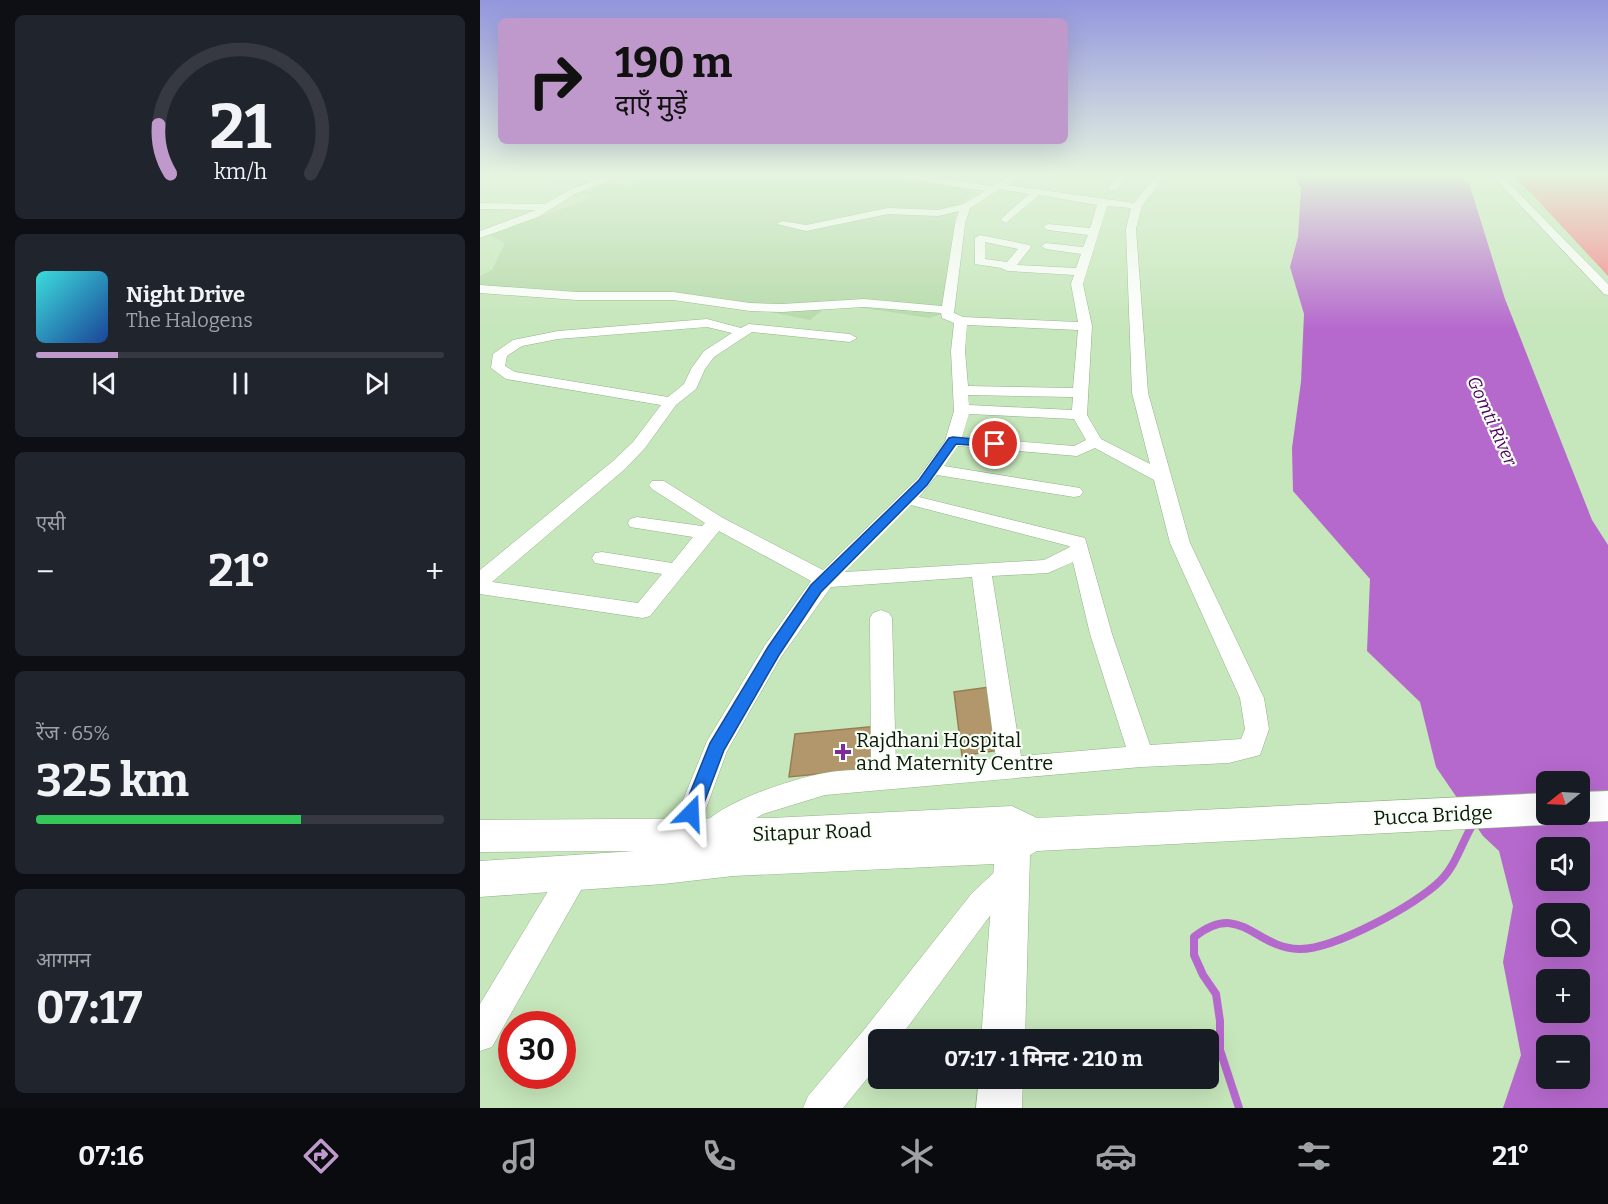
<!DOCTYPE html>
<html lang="hi">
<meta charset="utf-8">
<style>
:root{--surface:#171b24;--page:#20242c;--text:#f1f3f6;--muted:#9ea1a6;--line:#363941;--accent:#bf99cc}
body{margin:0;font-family:Bitter,"Noto Sans Devanagari",serif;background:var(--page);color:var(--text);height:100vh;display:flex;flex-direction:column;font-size:22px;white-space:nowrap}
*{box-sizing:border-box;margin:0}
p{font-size:20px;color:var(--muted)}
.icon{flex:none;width:33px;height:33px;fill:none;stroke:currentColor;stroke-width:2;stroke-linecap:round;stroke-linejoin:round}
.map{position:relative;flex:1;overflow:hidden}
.side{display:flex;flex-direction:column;gap:15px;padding:15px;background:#0d0f14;width:480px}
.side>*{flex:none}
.guide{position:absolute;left:18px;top:18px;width:570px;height:126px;border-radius:9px;box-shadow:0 6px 24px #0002;background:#bf99cc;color:#111;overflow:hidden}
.needle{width:39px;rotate:252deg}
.controls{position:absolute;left:1056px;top:771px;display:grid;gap:12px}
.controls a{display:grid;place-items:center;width:54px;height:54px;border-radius:9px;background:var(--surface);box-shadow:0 6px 24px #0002;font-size:30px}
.speed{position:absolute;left:18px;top:1011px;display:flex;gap:12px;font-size:30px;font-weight:700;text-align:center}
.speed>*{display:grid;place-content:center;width:78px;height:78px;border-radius:50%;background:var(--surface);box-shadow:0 6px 24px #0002;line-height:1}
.speed .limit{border:9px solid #d22;background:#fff;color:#111}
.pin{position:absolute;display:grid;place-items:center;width:51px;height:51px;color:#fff;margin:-26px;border:3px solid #fff;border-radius:50%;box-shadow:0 2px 6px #0007}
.me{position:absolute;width:66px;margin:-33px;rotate:21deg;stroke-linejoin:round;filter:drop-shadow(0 0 4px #0008)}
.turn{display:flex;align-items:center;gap:21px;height:126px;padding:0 18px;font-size:27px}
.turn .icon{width:78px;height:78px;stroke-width:2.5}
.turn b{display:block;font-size:42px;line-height:51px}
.big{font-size:45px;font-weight:700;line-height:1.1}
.side .widget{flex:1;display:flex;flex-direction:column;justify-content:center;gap:9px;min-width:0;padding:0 21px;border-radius:9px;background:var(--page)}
.side .dial{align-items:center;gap:0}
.dial svg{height:156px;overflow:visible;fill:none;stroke:var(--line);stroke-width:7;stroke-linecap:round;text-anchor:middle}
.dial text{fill:var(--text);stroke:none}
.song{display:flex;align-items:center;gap:18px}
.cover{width:72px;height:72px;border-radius:9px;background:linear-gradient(135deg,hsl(180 70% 55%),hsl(220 70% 35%))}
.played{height:6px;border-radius:3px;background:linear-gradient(90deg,var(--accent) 20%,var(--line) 20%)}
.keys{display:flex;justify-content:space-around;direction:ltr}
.heat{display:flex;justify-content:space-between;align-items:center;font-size:33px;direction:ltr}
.charge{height:9px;border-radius:4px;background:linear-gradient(90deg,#34c759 65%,var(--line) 0)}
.trip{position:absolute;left:388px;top:1029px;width:351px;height:60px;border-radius:9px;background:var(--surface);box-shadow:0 6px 24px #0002;font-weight:700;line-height:60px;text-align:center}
.tab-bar{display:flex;height:96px;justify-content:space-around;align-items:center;background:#090b0e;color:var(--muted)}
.tab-bar .icon{width:42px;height:42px}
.tab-bar .selected{color:var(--accent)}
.tab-bar b{font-size:27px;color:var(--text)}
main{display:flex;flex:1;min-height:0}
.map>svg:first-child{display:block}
.built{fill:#b5d9a9}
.green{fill:#f78288}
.water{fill:#b669cd;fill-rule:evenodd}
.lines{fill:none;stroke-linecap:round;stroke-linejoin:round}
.stream{stroke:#b669cd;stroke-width:8}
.building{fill:#b3976c;stroke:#997e54;stroke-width:1.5}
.minor-casing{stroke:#94b289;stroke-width:1}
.major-casing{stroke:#94b289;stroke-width:1}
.minor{fill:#fff;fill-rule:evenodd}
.major{fill:#fff;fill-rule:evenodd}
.route{fill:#1a73e8;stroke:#114b97;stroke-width:1.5}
.poi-dot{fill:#812b99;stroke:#f8fff6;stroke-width:2}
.labels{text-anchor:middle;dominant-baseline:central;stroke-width:4.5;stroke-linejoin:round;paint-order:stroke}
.water-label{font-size:18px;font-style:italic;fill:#520266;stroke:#f8fff6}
.near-poi-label{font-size:20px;fill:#0c1809;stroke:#f8fff6;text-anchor:start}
.near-street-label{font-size:20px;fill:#0c1809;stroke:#f8fff6}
</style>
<main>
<section class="side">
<div class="widget dial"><svg viewBox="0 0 100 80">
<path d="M14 69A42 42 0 1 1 86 69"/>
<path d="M14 69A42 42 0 0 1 8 44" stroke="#bf99cc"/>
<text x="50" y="56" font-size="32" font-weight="700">21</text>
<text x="50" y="72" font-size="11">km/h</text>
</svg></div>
<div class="widget">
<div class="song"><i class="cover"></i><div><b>Night Drive</b><p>The Halogens</p></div></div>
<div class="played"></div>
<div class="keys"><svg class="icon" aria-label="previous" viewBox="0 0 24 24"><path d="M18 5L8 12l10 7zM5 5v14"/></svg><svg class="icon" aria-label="pause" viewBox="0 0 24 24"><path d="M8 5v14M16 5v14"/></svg><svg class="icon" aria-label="next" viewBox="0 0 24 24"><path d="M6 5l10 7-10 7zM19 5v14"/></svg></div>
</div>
<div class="widget"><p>एसी</p>
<div class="heat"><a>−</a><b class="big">21°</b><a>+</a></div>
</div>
<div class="widget"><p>रेंज · 65%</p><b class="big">325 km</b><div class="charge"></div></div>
<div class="widget"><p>आगमन</p><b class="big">07:17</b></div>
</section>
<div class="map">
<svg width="1128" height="1108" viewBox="0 0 1128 1108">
<rect width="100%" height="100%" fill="#c6e6bb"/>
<path class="built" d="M179 174H400L494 189 476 212 462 314 449 318 352 303 330 320 251 304 189 298 0 289V276L12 270 25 243 9 235 116 197 100 193 130 182 149 186Z"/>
<path class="green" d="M1031 174H1128V276L1051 193Z"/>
<path class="water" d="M812 174H976L989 183 1025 299 1112 520 1128 545V1108H1023L1041 1055 1023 962 1033 906 1019 851 1003 836 956 767 940 702 887 651 890 579 813 491 812 448 821 382 824 314 810 267 818 237 821 188ZM1066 782H1100V814H1066ZM1066 848H1100V880H1066ZM1066 914H1100V946H1066ZM1066 980H1100V1012H1066ZM1066 1046H1100V1078H1066Z"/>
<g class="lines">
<path class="stream" d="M759 1108 740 1050V1021L736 994 723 975 714 955V937C761 900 774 948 819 949 853 950 938 904 961 880 976 865 982 842 993 824"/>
</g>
<path class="building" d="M509 687 520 750 482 756 474 692Z
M398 726 397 768 309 777 315 734Z"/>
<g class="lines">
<defs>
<path id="minor" d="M64 174C83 174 102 176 122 177 129 177 137 174 145 174L95 194 58 217 0 238V231L56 210 0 209V203L65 204 89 190 113 181 68 177Z
M409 174H431L512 186 533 174H543L528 185 654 203 677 174H686L662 206 656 229 668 393 710 543 784 698 789 729 780 755 749 763 661 767 345 795 283 814 232 844 222 841 218 832C231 804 315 778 345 773 360 770 376 770 391 769L390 618 393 613 401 610 409 613 412 618 416 767 516 758 492 577 351 587 301 657 247 751 213 844 203 848 193 844 189 835 227 741 285 645 331 581 239 531 170 616 163 618 0 594V570L133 461 153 442 181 405 26 379 11 368 13 354 33 340 78 331 227 319 261 328 269 324 370 334 377 338 370 342 272 332 234 357 225 369 216 389 196 405 165 448 145 469 12 582 158 603 182 574 115 563 112 558 115 553 122 552 192 563 213 537 150 527 148 523 150 519 157 517 222 526 225 523 172 489 169 485 172 481H184L243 518 343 570 437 479 465 441 474 411 471 351 474 323 462 318 461 313 384 307 302 312 270 311 193 300H97L0 293V285L97 292H193L270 303 302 304 384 299 462 306 475 224 479 211 458 216 408 214 326 231 297 224 302 221 326 225 408 208 458 210 483 204 505 191 413 177ZM520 189 549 194 522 218 521 220 526 223 559 195 617 205 610 228 568 224 563 227 568 230 608 235 603 247 566 243 561 246 566 249 601 254 596 268 537 265 551 247 550 245 500 235 495 238V264L521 268 528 271 594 275 591 284 598 322 483 317 474 313 485 224 490 208ZM627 206 651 208 646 229 652 393 670 464 621 439 607 415 612 326 603 284ZM505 242 538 249 527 262 505 259ZM487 325 598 330 593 388 488 386 485 351ZM227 327 252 333 224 351 211 369 204 384 188 397 35 372 25 366 27 356 42 346 78 339ZM488 395 593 397 592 410 489 405ZM489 414 594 419 606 440 594 446 482 437ZM478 446 597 456 615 448 674 480 690 543 760 698 765 729 761 739 670 745 632 634 605 538 439 497 457 475 594 497 600 496 603 492 600 488 594 487 464 466ZM431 505 589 546 590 547 564 560 365 572ZM593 562 610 634 646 747 541 756 512 576 568 573Z
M639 174H648L636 190H630L628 188Z
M1011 174H1020L1128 284V295L1124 294Z
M95 859 105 863 109 873 105 883 12 1047 0 1051V1004L85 863Z
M530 863 540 867 544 877 540 887 512 913 418 1040H399V1064L363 1108H323L328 1096 383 1031 492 893 520 867Z"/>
<path id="major" d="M1128 791V821L1100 822 1088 818 1086 814H1100V792Z
M1066 793V814H1081L1078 820 1066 825 557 851 550 855 545 1040H501L514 864 253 876 183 884 0 897V861L155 851 0 852V820L291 818 532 806 557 818Z
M499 1078H543L542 1108H496Z"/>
</defs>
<use href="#minor" class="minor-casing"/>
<use href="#major" class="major-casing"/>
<use href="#minor" class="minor"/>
<use href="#major" class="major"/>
</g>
<linearGradient id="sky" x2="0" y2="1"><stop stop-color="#9496dd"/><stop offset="0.53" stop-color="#e5f4e0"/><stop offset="1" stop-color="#e5f4e0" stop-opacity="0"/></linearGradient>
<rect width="1128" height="329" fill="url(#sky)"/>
<path class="route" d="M473 437 515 441 520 444 515 447 476 444 447 485 341 592 299 655 244 750 218 819 211 822 205 819 202 813 230 743 288 647 331 585 439 480 469 438Z"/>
<path class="poi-dot" d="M360 743h6v6h6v6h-6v6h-6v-6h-6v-6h6z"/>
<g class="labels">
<g class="water-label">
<text transform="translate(1012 421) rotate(66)">Gomti River</text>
</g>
<g class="near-poi-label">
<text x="376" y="740">Rajdhani Hospital<tspan x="376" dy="23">and Maternity Centre</tspan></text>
</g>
<g class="near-street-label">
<text transform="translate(953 815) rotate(-3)">Pucca Bridge</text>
<text transform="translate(332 832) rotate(-2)">Sitapur Road</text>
</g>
</g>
</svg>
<div class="controls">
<a><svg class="needle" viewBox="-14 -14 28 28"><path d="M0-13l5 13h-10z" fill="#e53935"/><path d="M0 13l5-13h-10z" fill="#9ea1a6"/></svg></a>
<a><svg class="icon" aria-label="sound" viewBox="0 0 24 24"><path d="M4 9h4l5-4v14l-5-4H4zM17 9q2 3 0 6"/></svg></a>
<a><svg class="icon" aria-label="search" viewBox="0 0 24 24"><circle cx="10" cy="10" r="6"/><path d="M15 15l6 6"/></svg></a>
<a>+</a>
<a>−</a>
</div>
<div class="speed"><div class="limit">30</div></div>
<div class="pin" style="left:515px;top:444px;background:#d93025"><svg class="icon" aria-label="arrive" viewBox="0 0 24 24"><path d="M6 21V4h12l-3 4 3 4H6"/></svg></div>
<svg class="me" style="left:211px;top:813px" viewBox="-20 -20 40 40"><path d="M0-17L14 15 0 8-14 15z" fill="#1a73e8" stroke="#fff" stroke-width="4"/></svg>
<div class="trip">07:17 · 1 मिनट · 210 m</div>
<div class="guide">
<div class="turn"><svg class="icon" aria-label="right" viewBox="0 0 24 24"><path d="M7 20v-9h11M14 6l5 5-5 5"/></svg><div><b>190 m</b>दाएँ मुड़ें</div></div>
</div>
</div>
</main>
<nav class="tab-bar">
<b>07:16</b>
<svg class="icon selected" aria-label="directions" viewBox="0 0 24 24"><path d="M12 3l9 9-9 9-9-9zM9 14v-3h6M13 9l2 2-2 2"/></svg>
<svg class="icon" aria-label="music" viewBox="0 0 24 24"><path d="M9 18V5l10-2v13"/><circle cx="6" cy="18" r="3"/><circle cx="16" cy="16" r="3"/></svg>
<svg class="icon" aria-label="phone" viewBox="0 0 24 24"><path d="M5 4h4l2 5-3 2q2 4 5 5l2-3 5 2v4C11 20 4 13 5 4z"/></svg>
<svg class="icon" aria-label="climate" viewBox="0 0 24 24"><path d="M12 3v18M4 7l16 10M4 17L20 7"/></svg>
<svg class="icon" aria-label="car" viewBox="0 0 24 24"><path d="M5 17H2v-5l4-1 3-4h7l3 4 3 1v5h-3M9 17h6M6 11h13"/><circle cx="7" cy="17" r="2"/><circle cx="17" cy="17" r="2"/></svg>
<svg class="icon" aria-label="filters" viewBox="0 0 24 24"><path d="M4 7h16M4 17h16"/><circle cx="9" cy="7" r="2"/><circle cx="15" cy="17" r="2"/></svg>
<b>21°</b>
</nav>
